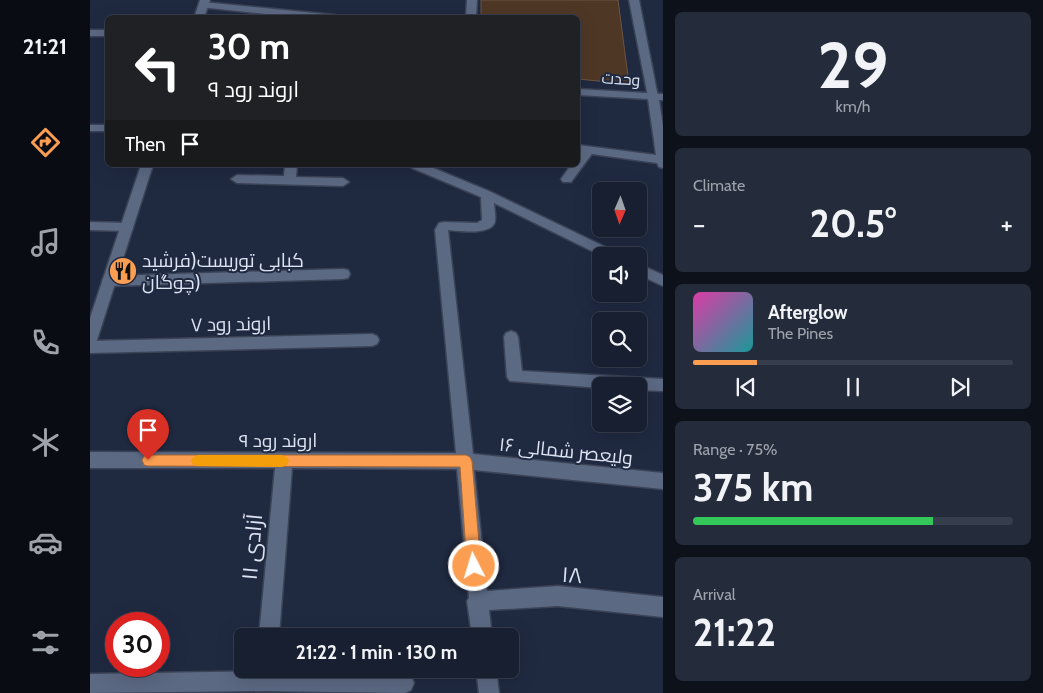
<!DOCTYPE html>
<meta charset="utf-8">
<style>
:root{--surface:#171f30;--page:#242c3c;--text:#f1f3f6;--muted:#9ea2ab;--line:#363d4c;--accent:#fb9e51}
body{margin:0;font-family:Cabin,Cairo,sans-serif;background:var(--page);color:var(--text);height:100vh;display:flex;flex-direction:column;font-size:19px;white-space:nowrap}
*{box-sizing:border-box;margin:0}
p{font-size:16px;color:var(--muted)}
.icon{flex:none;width:28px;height:28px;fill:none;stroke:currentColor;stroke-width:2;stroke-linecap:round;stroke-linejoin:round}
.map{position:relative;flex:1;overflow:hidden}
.panel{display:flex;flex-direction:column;gap:12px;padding:12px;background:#0d111a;width:380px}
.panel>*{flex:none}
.guide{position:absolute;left:15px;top:15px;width:475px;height:152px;border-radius:8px;box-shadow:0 5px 20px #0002,0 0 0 1px var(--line);background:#202124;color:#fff;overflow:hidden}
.needle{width:32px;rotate:182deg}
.tools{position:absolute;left:502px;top:182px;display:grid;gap:10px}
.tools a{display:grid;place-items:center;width:55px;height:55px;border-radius:8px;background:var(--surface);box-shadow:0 5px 20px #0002,0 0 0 1px var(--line);font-size:25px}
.speed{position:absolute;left:15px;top:612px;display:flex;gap:10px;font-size:25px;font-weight:700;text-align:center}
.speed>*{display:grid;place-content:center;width:65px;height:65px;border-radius:50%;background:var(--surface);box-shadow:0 5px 20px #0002,0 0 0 1px var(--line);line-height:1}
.speed .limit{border:8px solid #d22;background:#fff;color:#111}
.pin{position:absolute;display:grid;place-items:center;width:42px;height:42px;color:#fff;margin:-51px -21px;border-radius:50% 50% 50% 0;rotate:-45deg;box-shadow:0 0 5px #0007}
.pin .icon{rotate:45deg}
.me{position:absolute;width:55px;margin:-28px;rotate:355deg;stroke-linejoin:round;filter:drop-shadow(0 0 4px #0008)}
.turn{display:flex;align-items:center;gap:18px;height:105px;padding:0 20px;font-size:22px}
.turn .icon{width:65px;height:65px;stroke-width:2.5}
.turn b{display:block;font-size:35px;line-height:42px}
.then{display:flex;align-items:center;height:48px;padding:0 20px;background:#0003;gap:10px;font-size:19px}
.big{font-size:38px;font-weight:700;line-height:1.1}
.panel .widget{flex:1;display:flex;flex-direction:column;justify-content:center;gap:8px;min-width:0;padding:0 18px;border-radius:8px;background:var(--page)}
.panel .dial{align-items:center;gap:0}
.dial b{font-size:65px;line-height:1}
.song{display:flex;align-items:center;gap:15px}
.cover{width:60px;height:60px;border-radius:8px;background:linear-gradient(135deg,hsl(320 70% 55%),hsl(180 70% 35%))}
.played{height:5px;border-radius:2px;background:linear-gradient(90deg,var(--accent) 20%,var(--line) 20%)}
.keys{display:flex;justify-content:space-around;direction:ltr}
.heat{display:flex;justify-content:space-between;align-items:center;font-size:28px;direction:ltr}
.charge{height:8px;border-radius:4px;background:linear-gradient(90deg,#34c759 75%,var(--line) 0)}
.trip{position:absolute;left:144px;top:628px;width:285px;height:50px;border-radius:8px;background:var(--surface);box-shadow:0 5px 20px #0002,0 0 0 1px var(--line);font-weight:700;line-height:50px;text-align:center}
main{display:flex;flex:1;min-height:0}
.tab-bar{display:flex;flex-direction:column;width:90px;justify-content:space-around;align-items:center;background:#090c13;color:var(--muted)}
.tab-bar .icon{width:35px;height:35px}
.tab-bar .active{color:var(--accent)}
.tab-bar b{font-size:22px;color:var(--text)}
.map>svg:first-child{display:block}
.building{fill:#4e3725;stroke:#6f5542}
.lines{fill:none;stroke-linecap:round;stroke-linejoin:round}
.minor-casing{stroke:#3b4357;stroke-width:3}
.tertiary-casing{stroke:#3b4357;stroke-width:3}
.minor{fill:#5c6983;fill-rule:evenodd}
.tertiary{fill:#5c6983;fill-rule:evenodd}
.route{fill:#fb9e51;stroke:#a36735}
.slow{fill:#f59e0b}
.labels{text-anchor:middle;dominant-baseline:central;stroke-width:4;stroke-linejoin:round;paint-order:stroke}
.far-street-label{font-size:16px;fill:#dce3f2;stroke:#1f2940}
.poi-label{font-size:19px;fill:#dce3f2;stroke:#1f2940;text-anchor:start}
.street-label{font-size:19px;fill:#dce3f2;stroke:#1f2940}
.near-street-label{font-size:22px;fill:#dce3f2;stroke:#1f2940}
</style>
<main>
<nav class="tab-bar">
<b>21:21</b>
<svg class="icon active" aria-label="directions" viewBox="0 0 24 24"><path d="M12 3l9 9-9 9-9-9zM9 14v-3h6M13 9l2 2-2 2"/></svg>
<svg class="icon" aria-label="music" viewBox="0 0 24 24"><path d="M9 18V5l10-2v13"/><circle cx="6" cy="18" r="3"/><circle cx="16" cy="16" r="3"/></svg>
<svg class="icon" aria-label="phone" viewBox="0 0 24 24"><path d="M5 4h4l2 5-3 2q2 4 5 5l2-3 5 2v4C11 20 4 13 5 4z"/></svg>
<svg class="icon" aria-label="climate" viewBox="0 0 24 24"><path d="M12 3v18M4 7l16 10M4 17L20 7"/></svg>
<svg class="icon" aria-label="car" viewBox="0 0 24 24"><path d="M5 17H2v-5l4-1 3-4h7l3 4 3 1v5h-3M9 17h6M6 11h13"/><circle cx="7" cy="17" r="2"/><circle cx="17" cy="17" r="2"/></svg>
<svg class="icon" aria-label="filters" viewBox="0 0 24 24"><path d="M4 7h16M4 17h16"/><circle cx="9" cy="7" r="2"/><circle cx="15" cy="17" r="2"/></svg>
</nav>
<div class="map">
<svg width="573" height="693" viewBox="0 0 573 693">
<rect width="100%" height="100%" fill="#1f2940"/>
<path class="building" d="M391 0H528L539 84 488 79V18H391Z"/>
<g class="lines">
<defs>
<path id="minor" d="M539 0H549L568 97 567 99H559L558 97Z
M113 2 245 15 249 18H212L110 7V3Z
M0 30H18V36H0Z
M498 147 504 151 481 182H473L471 179 481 165H488C488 157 490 150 498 147Z
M195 165H207L206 177 253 178 259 182 253 186 147 183 141 179 147 175 194 176Z
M320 165H336L401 192 528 253 530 256H512L404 203C404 209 407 219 404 224 398 235 369 231 358 230L383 454 573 473V489L384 470 397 591 468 586 573 597V617L468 606 399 610 402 636H382L377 601 379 598 367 469 202 468 189 636H169L185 468H0V452L366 453 345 230 349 223 354 222 387 223 392 220 391 197 322 168Z
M0 222 37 223 42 224 43 227 42 230 37 231 0 230Z
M549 264 573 275V286L549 275Z
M253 269 258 270 260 274 258 278 253 279 19 286 14 285 12 281 14 277 19 276Z
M421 331 426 333 428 337 432 371 573 379V391L549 390V386H511V388L420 381 417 377 414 337 416 333Z
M282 334 287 336 289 340 287 344 282 346 0 353V341Z
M386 669H406L409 693H389Z
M176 671 314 673 321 676 324 683 321 690 315 693 176 691 0 693V674Z"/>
<path id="tertiary" d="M110 0H120L114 18H104Z
M377 0H387L386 18H376Z
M488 89 573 94V100H569L573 126V168L569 167 567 163 488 152V145L566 155 558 99 488 95Z
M0 125H18V131H0Z
M51 165H63L7 340 5 344 0 346V318Z"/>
</defs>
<use href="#minor" class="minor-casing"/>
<use href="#tertiary" class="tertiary-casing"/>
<use href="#minor" class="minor"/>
<use href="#tertiary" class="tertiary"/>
</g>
<path class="route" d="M58 455H376L380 457 382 461 391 566 389 571 384 573 379 571 377 566 370 467 58 466 54 465 52 460 54 456Z"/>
<path class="slow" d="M108 455H192L197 457 199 461 197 465 192 467 108 466 103 465 101 461 103 457Z"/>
<defs>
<symbol id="restaurant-disc" viewBox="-11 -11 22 22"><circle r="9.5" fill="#fb9e51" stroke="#1f2940"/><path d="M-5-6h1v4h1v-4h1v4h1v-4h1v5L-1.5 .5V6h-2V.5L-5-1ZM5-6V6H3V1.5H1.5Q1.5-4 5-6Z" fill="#111"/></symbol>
</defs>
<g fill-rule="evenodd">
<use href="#restaurant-disc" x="17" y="255" width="32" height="32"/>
</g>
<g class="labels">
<g class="far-street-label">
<text transform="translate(531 79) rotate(4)">وحدت</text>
</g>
<g class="poi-label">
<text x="52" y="260">کبابی توریست(فرشید<tspan x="52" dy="22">چوگان)</tspan></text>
</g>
<g class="street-label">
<text transform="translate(141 324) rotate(-1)">اروند رود ۷</text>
<text x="188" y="440">اروند رود ۹</text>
<text transform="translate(476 451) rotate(6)">ولیعصر شمالی ۱۶</text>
</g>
<g class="near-street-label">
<text transform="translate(162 547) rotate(-85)">آزادی ۱۱</text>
<text transform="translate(482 575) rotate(4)">۱۸</text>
</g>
</g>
</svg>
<div class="tools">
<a><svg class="needle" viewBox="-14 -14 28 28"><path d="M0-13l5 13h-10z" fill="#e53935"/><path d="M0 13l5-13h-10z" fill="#9ea2ab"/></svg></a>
<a><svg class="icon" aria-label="sound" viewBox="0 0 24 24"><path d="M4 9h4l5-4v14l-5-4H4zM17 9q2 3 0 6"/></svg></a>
<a><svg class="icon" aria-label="search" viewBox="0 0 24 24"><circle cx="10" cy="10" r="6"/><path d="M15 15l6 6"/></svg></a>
<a><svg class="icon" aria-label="layers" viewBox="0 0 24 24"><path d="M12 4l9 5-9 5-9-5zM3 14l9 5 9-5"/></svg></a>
</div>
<div class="speed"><div class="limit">30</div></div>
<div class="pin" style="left:58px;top:460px;background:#d93025"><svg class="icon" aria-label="arrive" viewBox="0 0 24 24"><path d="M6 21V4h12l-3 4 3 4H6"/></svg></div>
<svg class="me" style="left:384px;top:566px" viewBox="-20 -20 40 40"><circle r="17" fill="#fb9e51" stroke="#fff" stroke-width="3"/><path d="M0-11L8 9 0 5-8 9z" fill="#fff"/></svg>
<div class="trip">21:22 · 1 min · 130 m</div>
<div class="guide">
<div class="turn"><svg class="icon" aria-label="left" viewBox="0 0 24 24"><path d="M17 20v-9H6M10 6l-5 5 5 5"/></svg><div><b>30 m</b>اروند رود ۹</div></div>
<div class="then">Then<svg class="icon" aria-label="arrive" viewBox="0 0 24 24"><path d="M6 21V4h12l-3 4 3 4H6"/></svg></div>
</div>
</div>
<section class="panel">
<div class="widget dial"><b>29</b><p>km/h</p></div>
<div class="widget"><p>Climate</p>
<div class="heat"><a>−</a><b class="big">20.5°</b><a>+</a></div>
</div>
<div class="widget">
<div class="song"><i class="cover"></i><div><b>Afterglow</b><p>The Pines</p></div></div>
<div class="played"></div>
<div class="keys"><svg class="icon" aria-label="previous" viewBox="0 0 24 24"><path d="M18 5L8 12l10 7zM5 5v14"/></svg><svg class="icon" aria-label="pause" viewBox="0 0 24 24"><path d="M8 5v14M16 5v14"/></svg><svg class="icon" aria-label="next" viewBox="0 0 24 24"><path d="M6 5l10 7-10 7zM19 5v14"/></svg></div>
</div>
<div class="widget"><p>Range · 75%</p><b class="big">375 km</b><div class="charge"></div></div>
<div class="widget"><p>Arrival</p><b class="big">21:22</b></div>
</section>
</main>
